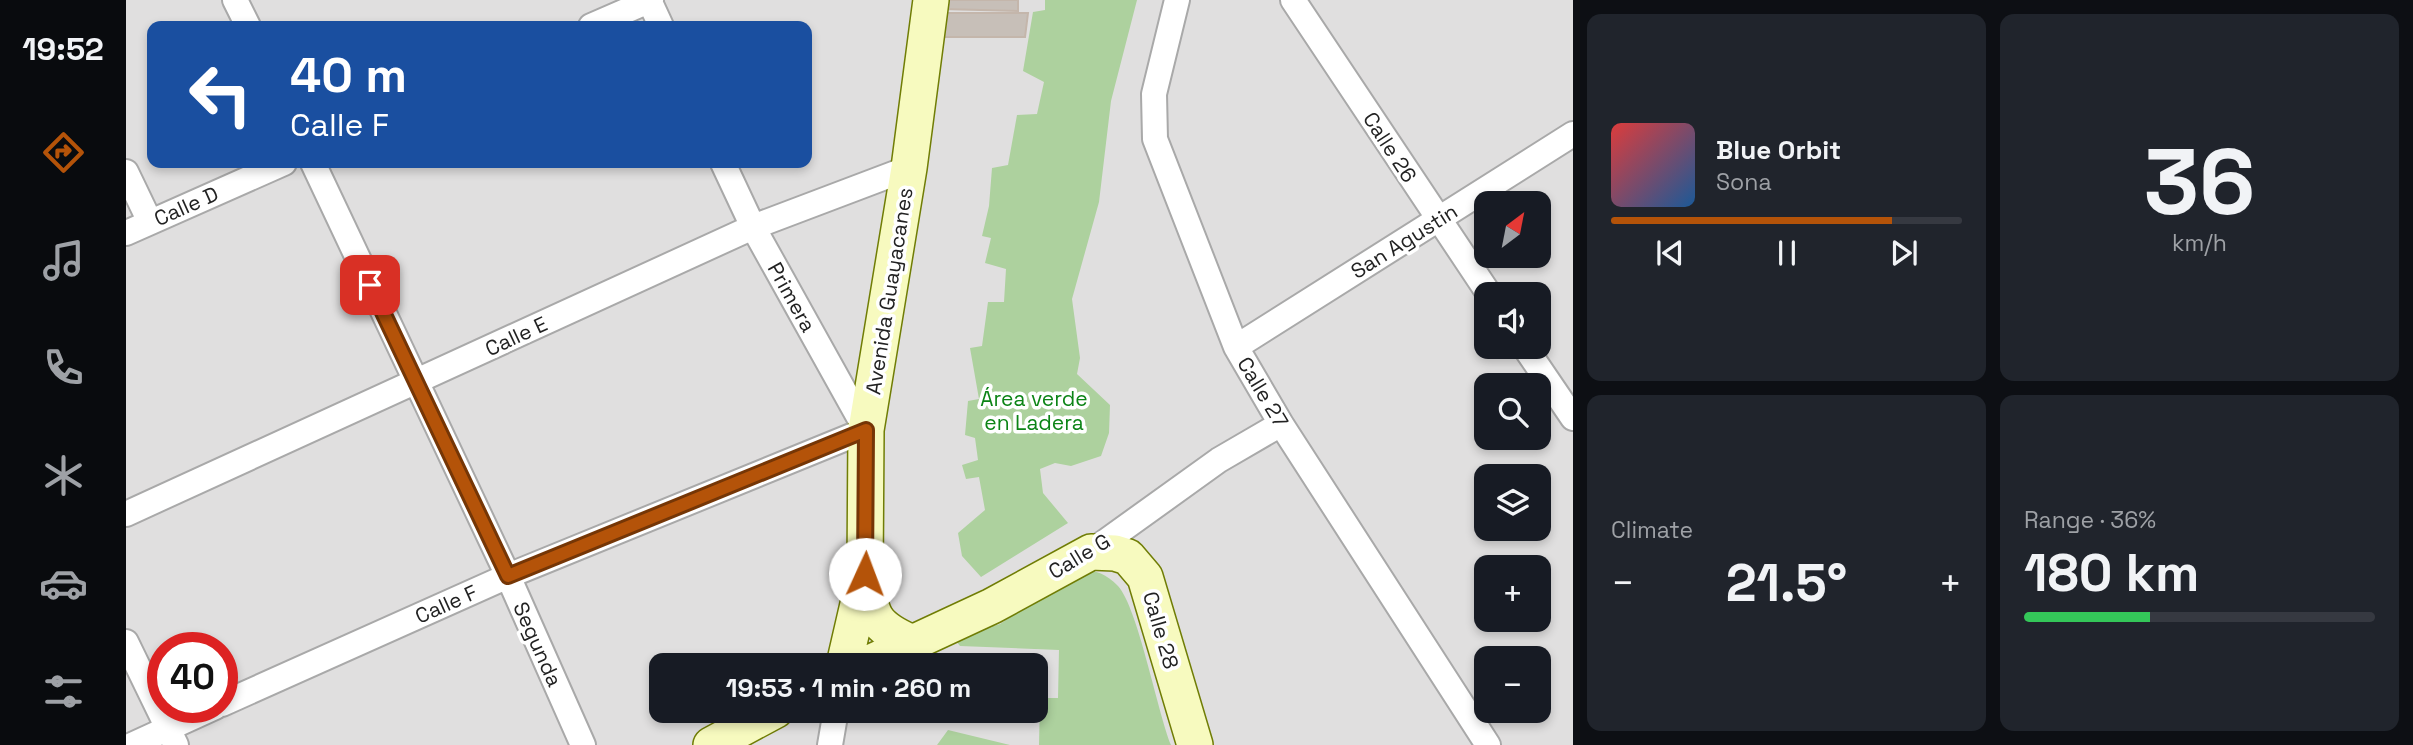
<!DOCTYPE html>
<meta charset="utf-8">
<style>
:root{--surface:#171b24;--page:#20242c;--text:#f1f3f6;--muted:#9ea1a6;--line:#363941;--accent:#b45309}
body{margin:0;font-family:"Space Grotesk",sans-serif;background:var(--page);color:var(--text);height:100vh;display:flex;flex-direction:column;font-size:26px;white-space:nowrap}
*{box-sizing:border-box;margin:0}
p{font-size:23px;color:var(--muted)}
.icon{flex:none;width:38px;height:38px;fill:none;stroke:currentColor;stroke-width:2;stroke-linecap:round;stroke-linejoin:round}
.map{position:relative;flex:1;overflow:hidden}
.panel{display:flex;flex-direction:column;gap:14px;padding:14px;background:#0d0f14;width:840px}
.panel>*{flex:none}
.banner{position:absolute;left:21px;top:21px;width:665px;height:147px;border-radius:14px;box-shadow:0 4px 10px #0003;background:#1a4fa0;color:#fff;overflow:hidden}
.needle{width:46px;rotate:32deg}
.controls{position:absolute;left:1348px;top:191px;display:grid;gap:14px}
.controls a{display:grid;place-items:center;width:77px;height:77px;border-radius:14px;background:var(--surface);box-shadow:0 4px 10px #0003;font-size:35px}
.speed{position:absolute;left:21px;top:632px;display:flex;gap:14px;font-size:35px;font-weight:700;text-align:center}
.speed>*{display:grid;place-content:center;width:91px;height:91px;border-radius:50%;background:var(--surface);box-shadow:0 4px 10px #0003;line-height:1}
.speed .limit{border:10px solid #d22;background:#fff;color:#111}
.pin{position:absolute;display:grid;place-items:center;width:60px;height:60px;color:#fff;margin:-30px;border-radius:14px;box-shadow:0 4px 10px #0006}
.me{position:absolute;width:77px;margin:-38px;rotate:2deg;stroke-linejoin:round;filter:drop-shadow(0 0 5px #0008)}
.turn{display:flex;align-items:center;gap:24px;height:147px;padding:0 28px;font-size:32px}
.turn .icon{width:91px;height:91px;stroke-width:2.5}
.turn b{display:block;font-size:49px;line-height:60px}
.big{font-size:52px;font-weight:800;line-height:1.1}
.panel .tile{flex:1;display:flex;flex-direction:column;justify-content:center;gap:10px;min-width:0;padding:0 24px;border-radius:14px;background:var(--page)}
.panel .dial{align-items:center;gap:0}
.dial b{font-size:91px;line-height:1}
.song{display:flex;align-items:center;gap:21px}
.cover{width:84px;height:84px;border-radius:10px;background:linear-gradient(135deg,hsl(0 70% 55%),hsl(210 70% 35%))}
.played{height:7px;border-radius:4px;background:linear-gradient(90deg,var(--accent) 80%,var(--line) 80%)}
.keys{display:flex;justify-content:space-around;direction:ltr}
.heat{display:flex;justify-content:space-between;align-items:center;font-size:38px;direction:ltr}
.charge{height:10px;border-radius:5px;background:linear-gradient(90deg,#34c759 36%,var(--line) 0)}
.panel .tiles{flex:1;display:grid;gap:14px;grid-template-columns:repeat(2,1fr)}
.trip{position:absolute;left:523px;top:653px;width:399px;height:70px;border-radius:14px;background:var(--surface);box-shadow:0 4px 10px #0003;font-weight:800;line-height:70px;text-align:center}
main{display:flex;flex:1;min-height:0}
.menu{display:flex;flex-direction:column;width:126px;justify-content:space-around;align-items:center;background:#090b0e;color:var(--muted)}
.menu .icon{width:49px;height:49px}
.menu .selected{color:var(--accent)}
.menu b{font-size:32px;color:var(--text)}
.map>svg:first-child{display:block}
.residential{fill:#e0dfdf;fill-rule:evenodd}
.forest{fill:#add19e}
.building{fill:#c7bfb8;stroke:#c4b6ab;stroke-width:2}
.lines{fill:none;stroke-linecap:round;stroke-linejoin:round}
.street-casing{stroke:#a9a9a9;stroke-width:28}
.secondary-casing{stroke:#707d05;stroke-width:38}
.street{stroke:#fff;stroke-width:24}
.secondary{stroke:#f7fabf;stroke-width:35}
.route-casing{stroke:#753606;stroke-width:18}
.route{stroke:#b45309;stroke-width:12}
.labels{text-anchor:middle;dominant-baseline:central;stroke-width:7;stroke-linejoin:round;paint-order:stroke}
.street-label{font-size:21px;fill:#222;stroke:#fff}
.park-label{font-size:21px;fill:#0c8416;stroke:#fff}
</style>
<main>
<nav class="menu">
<b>19:52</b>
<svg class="icon selected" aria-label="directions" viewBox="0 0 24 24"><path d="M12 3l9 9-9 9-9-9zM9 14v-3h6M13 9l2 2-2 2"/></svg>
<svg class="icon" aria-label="music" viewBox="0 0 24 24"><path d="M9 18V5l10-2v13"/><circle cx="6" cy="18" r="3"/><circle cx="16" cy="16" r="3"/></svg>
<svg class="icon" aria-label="phone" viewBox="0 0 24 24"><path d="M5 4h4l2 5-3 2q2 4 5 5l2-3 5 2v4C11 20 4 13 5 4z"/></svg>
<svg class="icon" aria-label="climate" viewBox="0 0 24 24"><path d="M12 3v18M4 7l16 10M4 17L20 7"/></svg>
<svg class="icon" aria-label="car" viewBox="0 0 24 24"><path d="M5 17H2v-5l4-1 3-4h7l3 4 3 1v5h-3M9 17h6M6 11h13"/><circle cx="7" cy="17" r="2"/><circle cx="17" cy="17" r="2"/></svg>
<svg class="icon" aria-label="filters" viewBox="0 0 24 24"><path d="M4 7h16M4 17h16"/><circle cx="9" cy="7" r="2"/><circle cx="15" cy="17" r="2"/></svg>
</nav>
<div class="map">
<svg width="1447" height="745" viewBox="0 0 1447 745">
<rect width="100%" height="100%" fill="#f2efe9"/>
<path class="residential" d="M0 0H1447V745H0ZM26 26H681V163H26ZM1360 203H1412V256H1360ZM1360 294H1412V346H1360ZM1360 385H1412V438H1360ZM1360 476H1412V528H1360ZM1360 567H1412V620H1360ZM37 648H96V707H37ZM1360 658H1412V710H1360ZM536 665H910V710H536Z"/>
<path class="forest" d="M919 0H1011L985 101 973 202 946 299 954 358 951 374 984 405 983 433 975 456 945 466 929 463 914 469 917 493 942 523 855 577 836 556 832 533 859 510 853 477 840 479 836 465 852 460 849 438 839 435 842 401 853 399 844 348 856 346 862 302H878L880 269 859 263 865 238 856 236 863 206 866 168 882 165 891 115 911 114 918 82 897 71 907 12 919 10Z
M954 570C971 570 980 574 992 586 1012 608 1031 710 1045 745H913L914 698H932L933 650 834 646 827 637 874 624Z
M822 730 884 745H811Z"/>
<path class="building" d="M818 0H892V11L817 9Z
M816 13H902L899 37H812Z"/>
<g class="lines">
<defs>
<path id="street" d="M109 0 122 26
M523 0 535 26
M1051 0 1028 94 1029 139 1110 347 1155 424 1362 745
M1167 0 1363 294
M465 26 525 0
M187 163 382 576 457 745
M0 172 24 222
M0 233 158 163
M1398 346 1447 418
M1110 347 1447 134
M0 514 627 227 783 168
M965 552 1093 460 1155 424
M0 642 50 745
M96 704 382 576 740 430 627 227 597 163
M6 745 89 707
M704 745 710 710"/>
<path id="secondary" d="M740 578C745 616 748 626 784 642
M718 665 739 574 740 430 783 168 805 0
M739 665 866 606 965 552 989 553 1002 557 1019 577 1069 745
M585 745 650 710"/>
</defs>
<use href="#street" class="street-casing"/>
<use href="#secondary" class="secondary-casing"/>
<use href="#street" class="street"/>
<use href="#secondary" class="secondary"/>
</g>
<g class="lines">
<defs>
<path id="route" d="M244 285 382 576 740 430 739 574"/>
</defs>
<use href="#route" class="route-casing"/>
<use href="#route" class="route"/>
</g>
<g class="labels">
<g class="street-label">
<text transform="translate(1264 147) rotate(57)">Calle 26</text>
<text transform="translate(60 206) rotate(-24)">Calle D</text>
<text transform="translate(1278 241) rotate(-32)">San Agustin</text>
<text transform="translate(763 291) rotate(-81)">Avenida Guayacanes</text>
<text transform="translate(666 297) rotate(61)">Primera</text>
<text transform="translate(390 336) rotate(-25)">Calle E</text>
<text transform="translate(1137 392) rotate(59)">Calle 27</text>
<text transform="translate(953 556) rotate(-31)">Calle G</text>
<text transform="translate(320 604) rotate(-24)">Calle F</text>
<text transform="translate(1035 630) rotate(74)">Calle 28</text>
<text transform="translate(412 644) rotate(66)">Segunda</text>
</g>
<g class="park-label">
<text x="908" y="398">Área verde<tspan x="908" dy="24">en Ladera</tspan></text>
</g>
</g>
</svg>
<div class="controls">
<a><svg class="needle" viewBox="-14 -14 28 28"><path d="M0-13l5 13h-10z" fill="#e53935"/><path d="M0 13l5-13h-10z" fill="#9ea1a6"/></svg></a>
<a><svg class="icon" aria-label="sound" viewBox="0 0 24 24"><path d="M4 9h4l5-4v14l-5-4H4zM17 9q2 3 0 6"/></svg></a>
<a><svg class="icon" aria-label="search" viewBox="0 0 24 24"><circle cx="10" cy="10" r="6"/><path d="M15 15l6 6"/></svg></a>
<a><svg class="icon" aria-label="layers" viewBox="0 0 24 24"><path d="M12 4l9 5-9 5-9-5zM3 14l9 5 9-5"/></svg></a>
<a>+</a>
<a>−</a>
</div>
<div class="speed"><div class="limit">40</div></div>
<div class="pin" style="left:244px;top:285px;background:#d93025"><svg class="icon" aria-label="arrive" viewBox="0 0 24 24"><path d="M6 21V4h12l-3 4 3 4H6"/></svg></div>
<svg class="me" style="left:739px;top:574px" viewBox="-20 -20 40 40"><circle r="19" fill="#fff"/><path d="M0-13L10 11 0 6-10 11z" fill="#b45309"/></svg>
<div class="trip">19:53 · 1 min · 260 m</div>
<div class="banner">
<div class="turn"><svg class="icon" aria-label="left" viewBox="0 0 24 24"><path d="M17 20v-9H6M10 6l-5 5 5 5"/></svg><div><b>40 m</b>Calle F</div></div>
</div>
</div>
<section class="panel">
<div class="tiles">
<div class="tile">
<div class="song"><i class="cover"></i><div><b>Blue Orbit</b><p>Sona</p></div></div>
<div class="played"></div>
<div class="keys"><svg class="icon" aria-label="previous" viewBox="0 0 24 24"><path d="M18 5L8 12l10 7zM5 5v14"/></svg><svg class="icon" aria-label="pause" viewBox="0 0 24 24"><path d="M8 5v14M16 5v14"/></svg><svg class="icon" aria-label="next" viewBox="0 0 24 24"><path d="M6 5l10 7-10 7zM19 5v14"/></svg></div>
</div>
<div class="tile dial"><b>36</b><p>km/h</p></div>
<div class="tile"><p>Climate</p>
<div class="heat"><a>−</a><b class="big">21.5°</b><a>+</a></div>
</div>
<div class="tile"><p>Range · 36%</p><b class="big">180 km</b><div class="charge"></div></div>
</div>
</section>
</main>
